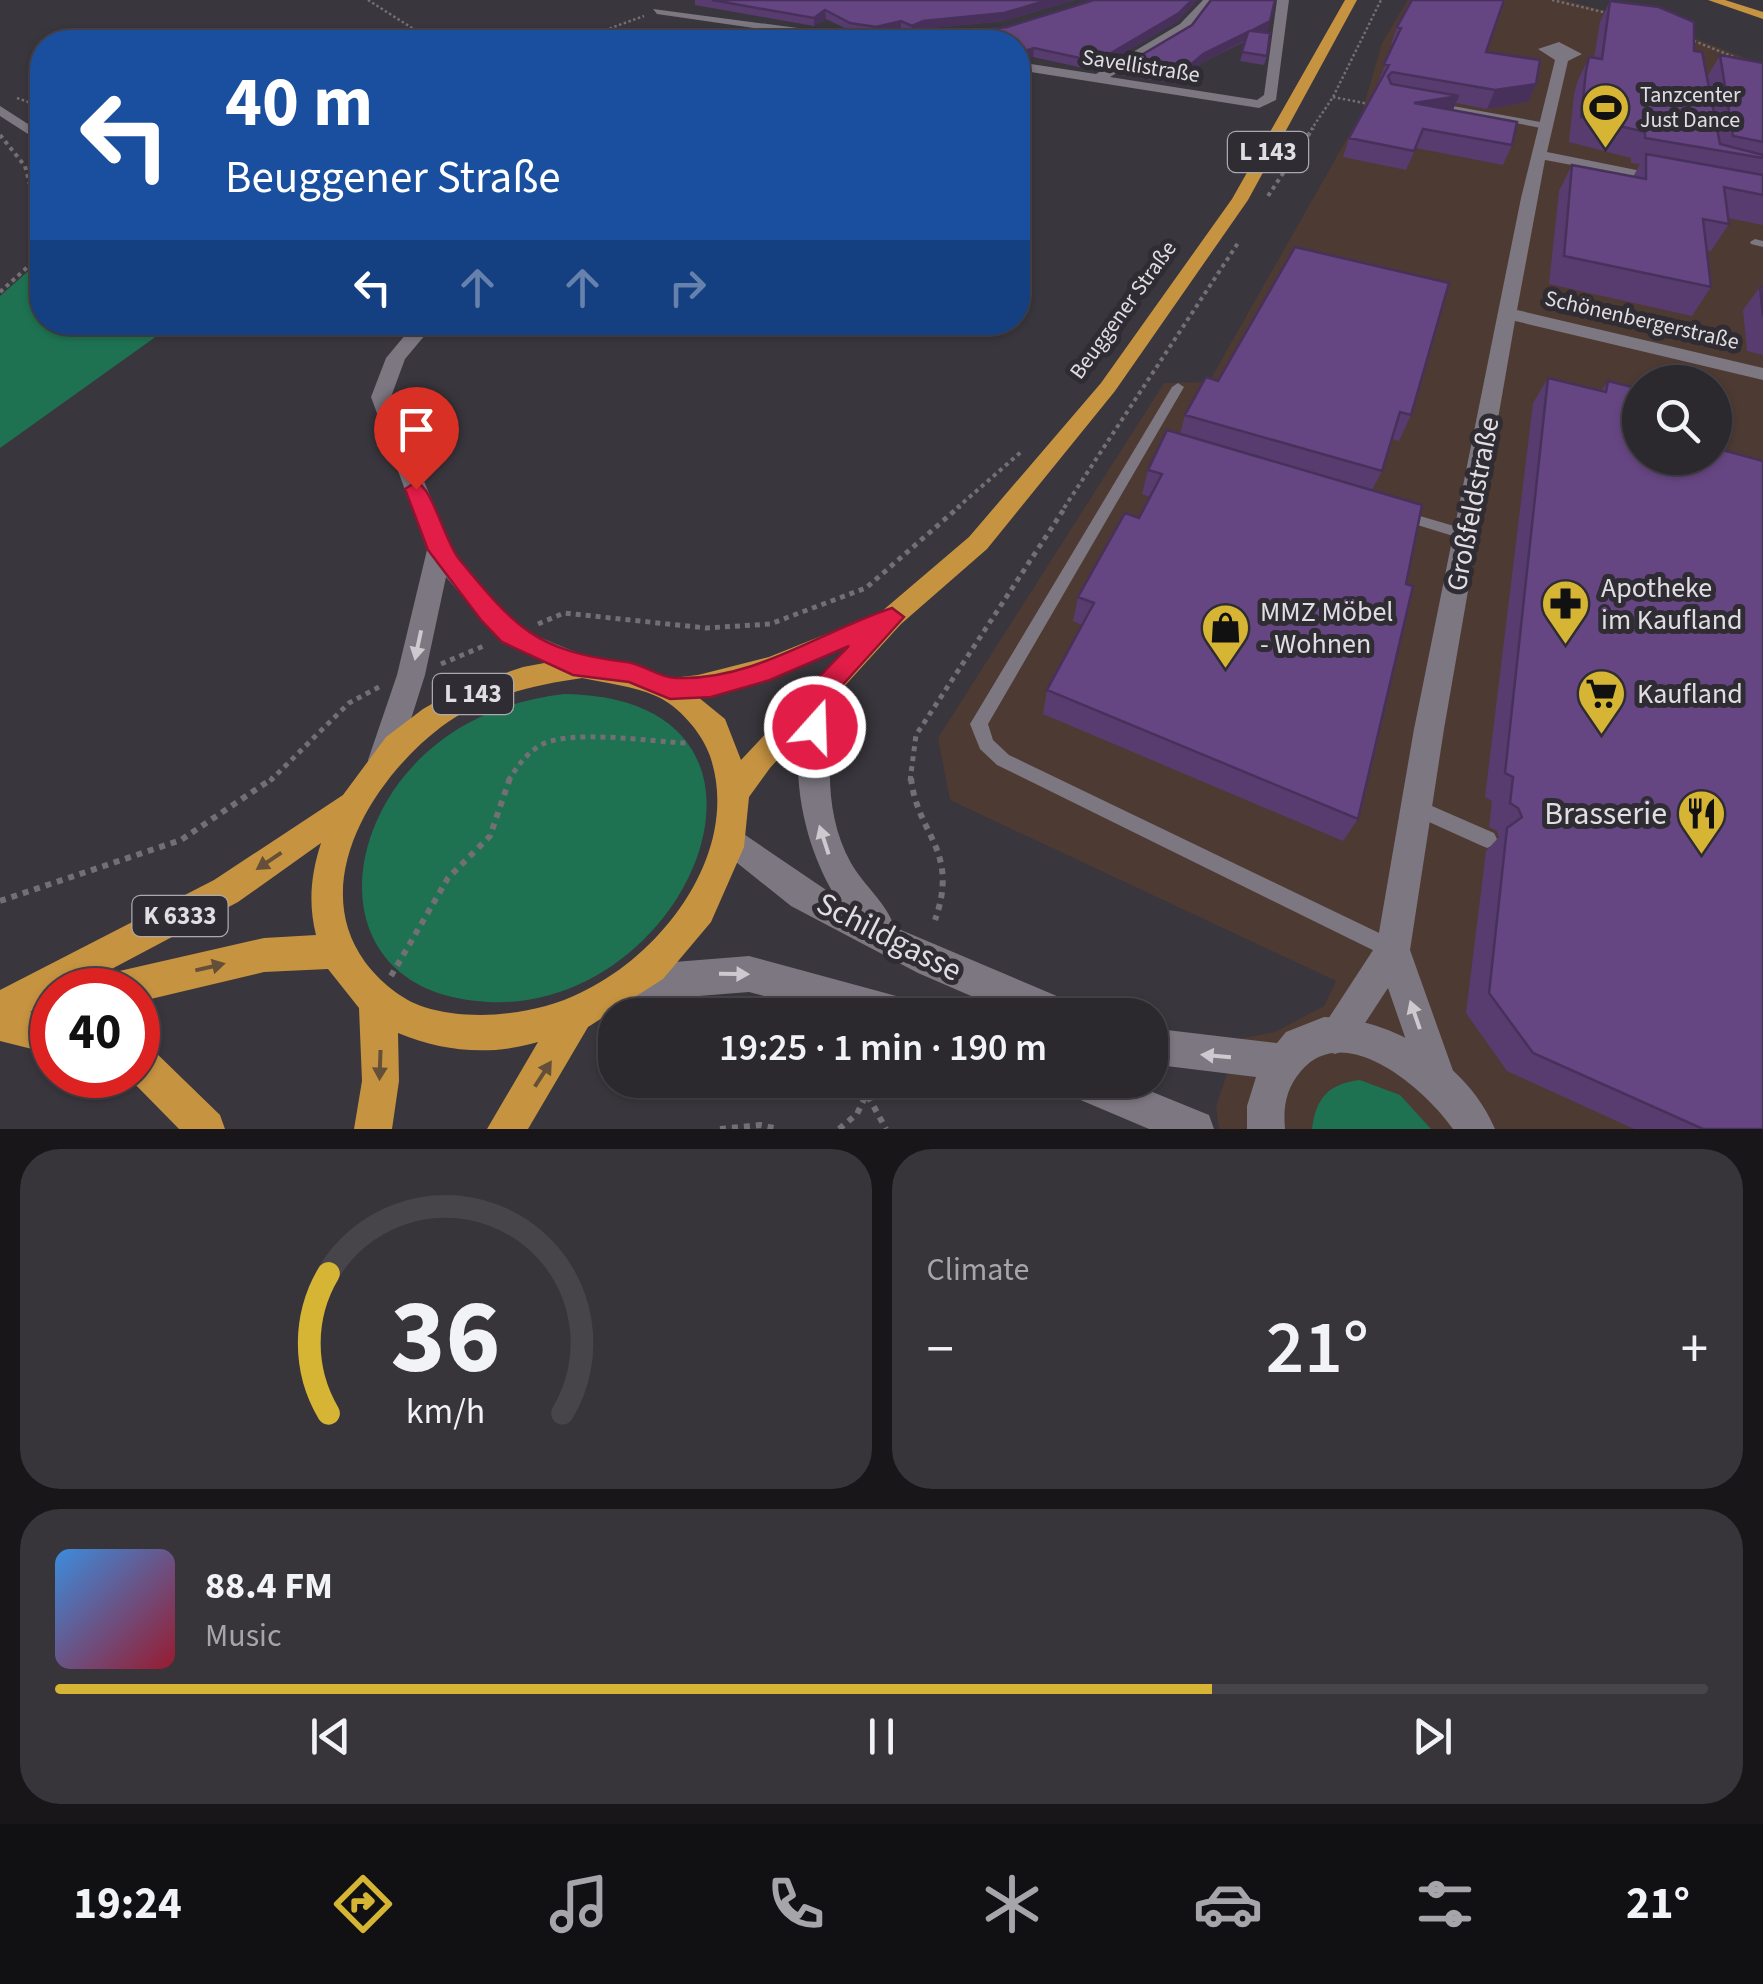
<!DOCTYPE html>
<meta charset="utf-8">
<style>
:root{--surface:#2b282e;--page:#37343a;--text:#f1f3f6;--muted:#a6a6aa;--line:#47444a;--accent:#d6b534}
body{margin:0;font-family:"Source Sans 3",sans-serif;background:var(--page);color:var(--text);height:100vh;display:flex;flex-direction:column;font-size:38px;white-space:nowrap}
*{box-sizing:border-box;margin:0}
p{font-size:32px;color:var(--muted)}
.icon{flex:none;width:55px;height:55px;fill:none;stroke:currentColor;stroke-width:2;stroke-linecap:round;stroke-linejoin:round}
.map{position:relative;height:1129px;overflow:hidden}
.drawer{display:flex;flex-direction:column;gap:20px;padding:20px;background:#181619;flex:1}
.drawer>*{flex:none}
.banner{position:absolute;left:30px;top:30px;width:1000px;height:305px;border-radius:40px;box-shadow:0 2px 8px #0004,0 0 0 2px var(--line);background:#1a4fa0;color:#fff;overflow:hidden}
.fabs{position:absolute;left:1622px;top:365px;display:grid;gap:20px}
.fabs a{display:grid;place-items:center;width:110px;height:110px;border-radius:50%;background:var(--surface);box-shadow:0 2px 8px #0004,0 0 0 2px var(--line);font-size:50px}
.speed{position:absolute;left:30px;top:968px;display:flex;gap:20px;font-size:50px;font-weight:700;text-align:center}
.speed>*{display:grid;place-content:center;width:130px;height:130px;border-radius:50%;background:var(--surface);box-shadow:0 2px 8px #0004,0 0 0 2px var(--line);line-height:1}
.speed .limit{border:15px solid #d22;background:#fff;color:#111}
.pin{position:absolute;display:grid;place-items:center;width:85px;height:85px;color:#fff;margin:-102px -42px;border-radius:50% 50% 50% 0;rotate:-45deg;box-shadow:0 0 10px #0007}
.pin .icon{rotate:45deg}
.me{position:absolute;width:110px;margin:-55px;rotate:20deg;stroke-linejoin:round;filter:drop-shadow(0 0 8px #0008)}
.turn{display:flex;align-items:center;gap:35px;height:210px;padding:0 30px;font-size:45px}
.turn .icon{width:130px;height:130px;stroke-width:2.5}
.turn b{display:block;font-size:70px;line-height:85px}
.lanes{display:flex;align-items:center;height:95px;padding:0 30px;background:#0003;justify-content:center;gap:50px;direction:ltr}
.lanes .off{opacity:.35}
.big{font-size:75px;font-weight:600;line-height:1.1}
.drawer .card{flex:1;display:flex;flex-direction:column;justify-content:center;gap:15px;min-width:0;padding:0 35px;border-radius:40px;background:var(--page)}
.drawer .dial{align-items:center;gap:0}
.dial svg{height:260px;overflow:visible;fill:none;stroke:var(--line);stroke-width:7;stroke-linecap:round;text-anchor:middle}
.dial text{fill:var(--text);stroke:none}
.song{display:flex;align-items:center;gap:30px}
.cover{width:120px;height:120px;border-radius:15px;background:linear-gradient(135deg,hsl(210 70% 55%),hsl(350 70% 35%))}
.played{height:10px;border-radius:5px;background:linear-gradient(90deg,var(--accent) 70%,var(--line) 70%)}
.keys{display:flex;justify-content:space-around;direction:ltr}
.heat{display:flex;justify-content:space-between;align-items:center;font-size:55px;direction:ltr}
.drawer .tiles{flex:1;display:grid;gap:20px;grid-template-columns:1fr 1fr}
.card:last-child{grid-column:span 2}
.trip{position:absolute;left:598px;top:998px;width:570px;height:100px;border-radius:40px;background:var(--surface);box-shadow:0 2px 8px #0004,0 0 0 2px var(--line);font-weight:600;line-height:100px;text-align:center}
.tabs{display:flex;height:160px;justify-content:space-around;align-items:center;background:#111012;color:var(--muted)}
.tabs .icon{width:70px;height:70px}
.tabs .on{color:var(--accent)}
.tabs b{font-size:45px;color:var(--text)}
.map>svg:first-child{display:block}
.commercial{fill:#4d3a33;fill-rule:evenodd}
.green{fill:#1e7252}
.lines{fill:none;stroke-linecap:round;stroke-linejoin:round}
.path-far3{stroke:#726f75;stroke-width:2.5;stroke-dasharray:2.5 2.5;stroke-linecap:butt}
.path-far2{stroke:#726f75;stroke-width:4;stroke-dasharray:4 4;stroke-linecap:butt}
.path-far1{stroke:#726f75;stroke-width:5;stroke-dasharray:5 5;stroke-linecap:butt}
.path{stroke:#726f75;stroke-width:6;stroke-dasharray:6 6;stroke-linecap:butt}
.service{fill:#7c7780;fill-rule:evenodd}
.minor{fill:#7c7780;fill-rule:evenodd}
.tertiary{fill:#7c7780;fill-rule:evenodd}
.primary{fill:#c69341;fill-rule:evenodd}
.wall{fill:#583c70}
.shaded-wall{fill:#47315b}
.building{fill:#664682;stroke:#47315b;stroke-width:2.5}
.oneway{fill:#cdc9cf}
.oneway2{fill:#645038}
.route{fill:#e11d48;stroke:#92132f;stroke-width:2.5}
.labels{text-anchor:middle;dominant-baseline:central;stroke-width:10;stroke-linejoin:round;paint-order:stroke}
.far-street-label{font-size:22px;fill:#e1dee3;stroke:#2f2c33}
.far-poi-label{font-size:22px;fill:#e1dee3;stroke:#2f2c33;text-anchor:start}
.shield{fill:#2f2c33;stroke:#aca9ae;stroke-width:2.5}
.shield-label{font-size:25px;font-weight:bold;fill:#e1dee3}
.street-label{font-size:28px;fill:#e1dee3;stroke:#2f2c33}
.poi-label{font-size:28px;fill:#e1dee3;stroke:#2f2c33;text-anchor:start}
.near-poi-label{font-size:32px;fill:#e1dee3;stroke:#2f2c33;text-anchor:end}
.near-street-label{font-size:32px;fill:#e1dee3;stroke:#2f2c33}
</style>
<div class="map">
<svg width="1763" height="1129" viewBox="0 0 1763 1129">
<rect width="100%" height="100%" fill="#39363d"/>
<path class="commercial" d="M1408 0H1565L1664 26 1763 65V1129H1219L1216 1106 1239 1039 1275 1032 1324 1006 1336 981 950 800 938 738 1164 383 1209 382 1362 112 1382 43ZM1640 382H1715V458H1640Z"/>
<path class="green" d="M42 259V322L175 323 0 448V296Z
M564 694C820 697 692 1012 488 1002 329 994 332 831 433 747 471 715 516 700 564 694Z
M1360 1080 1400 1095 1431 1129H1312C1316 1098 1328 1084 1360 1080Z"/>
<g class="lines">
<path class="path-far3" d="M368 0 434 42
M1552 0 1607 13
M1689 39 1739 59
M572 42 644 16
M1333 97 1374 105
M17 98 42 107
M1311 130 1333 97 1381 0"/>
<path class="path-far2" d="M0 135 25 166 35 204 42 211
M1268 196 1313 128
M0 292 42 254
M957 508 1021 452
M1064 508 1238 243"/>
<path class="path-far1" d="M538 624 564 613 706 628 770 624 866 588 960 506
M441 664 486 645
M270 781 349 703 379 687
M508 781C517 767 525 755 539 746 568 728 652 742 687 743
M910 781 916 735 1066 506"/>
<path class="path" d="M911 778C917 835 960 850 935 920
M0 901 181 840 273 778
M391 976 448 878 490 836 510 778
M868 1096 886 1129
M720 1129 760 1125 779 1129
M839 1129 857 1114 873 1080"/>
<path class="service" d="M1436 103 1546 123 1550 126 1546 129 1433 107 1432 105Z
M1755 239 1763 241V247L1751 244 1750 242Z
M1178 383 1184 387 988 724 993 740 1009 755 1400 943 1403 950 1400 957 1393 960 997 765 980 749 970 724 973 719 1172 387Z
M1403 511 1471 531 1473 535 1466 540 1398 519 1396 516Z
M1416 799 1494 833 1497 839 1494 845 1487 848 1480 845 1409 813 1407 807 1409 801Z"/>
<path class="minor" d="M1203 0H1215L1188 30 1110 77 1257 100 1264 95 1277 0H1289L1276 100 1259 108 1018 70V62L1096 74 1180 24Z
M653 9 873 38 879 42H851L657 14Z
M962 28 966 35 907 42 923 33Z
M1559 42 1582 54 1568 61 1547 152 1676 178 1668 183 1545 160 1517 310 1763 368V380L1515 321 1444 729 1410 950 1456 1079 1450 1092 1437 1098 1424 1092 1388 988 1348 1049 1335 1054 1322 1049 1317 1036 1377 944 1414 729 1521 198 1555 60 1538 49Z"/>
<path class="tertiary" d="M0 106 42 133V143L0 116Z
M416 322H436L405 359 391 397 450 547 478 584 520 629 592 659 596 667 592 675 582 678 502 643 446 577 425 675 398 760 394 769 383 773 372 769 368 760 397 675 427 550 371 397 386 358Z
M827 675 837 678 841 686C828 743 821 809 851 863 863 885 888 904 894 927L1071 1002 1076 1015H1015L918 973 791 906 721 850 716 840 721 830 732 826 835 896C798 835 783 744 817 678Z
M749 956 900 997 913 1002 918 1015H834L749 992 637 1001 625 995 619 983 625 971 637 965Z
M1324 1017C1393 1018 1468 1064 1495 1129H1453C1425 1089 1345 1019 1301 1071 1286 1089 1283 1106 1285 1129H1247V1106L1256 1077 1150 1064V1028L1277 1043 1286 1032Z
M1058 1080H1123L1209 1115 1214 1129H1149L1064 1093Z"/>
<path class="primary" d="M1345 0H1357L1248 200 1115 391 987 549 901 624 770 768 749 797 744 847 711 922 663 979 588 1027 528 1129H487L538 1042C490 1056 444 1052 398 1033L399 1081 392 1129H354L362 1081 359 1008 328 969 264 972 138 1002V990H97L102 977 115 972 264 938 316 935C308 903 311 874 321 843L238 902 72 990H52V1001L30 1012 52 1018V1054L0 1041V990L214 880 343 795 386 737 423 709 458 689 523 667 582 656 672 678 698 675 769 657 881 612 969 537 1101 383 1232 199ZM846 648 741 760 725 719 698 697 762 681ZM582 678C605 683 634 686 656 696 679 706 702 733 710 756 742 850 664 954 580 993 535 1015 472 1022 424 1007 402 1000 379 981 365 962 307 882 374 778 441 727 481 697 533 685 582 678Z
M1708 0H1725L1763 12V19Z
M138 1042 151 1048 220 1115 225 1129H179L126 1075H138Z"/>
</g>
<path class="wall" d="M695 0H1075L1003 21 923 29 912 35 901 29 876 35 851 31 826 19 814 26 695 5Z
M1610 1 1694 51 1707 77 1720 55 1763 63V225L1728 218 1729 224 1711 251 1706 250 1711 287 1692 316 1549 284 1559 191 1572 165 1633 177 1640 164 1631 163V158L1569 142 1574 94 1578 80 1589 57 1594 58 1600 22Z
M1178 21 1098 68 1088 69 1033 57 1018 42H928V35Z
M1192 25 1268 30 1263 32 1267 56 1264 65 1240 61 1246 41 1201 63 1177 84 1121 75 1123 66Z
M1397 27 1486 52 1536 84 1528 102 1487 109 1456 103 1453 110 1512 145 1503 165 1416 148 1406 170 1343 157 1349 138 1380 83 1378 82 1394 45 1391 44Z
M1295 247 1411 415 1399 441 1392 439 1382 471 1372 490 1358 819 1343 841 1043 714 1047 690 1082 625 1073 621 1078 597 1139 518 1150 497 1142 494 1148 470 1180 434 1185 415 1218 381Z
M1760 287H1763V355L1747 351 1743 310Z
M1548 378 1601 391 1608 381 1763 1129H1634L1507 1071 1466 1013 1486 851 1499 837 1497 831 1489 827 1492 801 1485 797 1533 403Z"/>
<path class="shaded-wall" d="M1048 0H1075L1003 21 923 29 912 35V26L923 21Z
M1192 0H1198L1178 21 1098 68 1099 60Z
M825 10 826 19 814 26V18Z
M901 21V29L876 35V27Z
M1270 21 1268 30 1249 39 1251 31Z
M1248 32 1246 40 1201 63 1177 84 1179 75 1203 54Z
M1034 48 1033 57 1018 61V53Z
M1536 84 1528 102 1487 109 1495 90Z
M1459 96 1451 114 1414 103Z"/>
<path class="building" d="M712 0H1048L1004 13 923 21 912 26 901 21 876 27 850 23 825 10 814 18Z
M1094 0H1192L1179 13 1099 60H1089L1034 48 1018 53V42H964L928 35 1007 27Z
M1211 0H1275L1270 21 1251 31 1270 33 1267 56 1242 52 1248 32 1203 54 1179 75 1123 66 1192 25Z
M1412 0H1504L1486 52 1540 60 1536 84 1495 90 1392 72 1388 76 1391 84 1459 96 1414 103 1517 122 1512 145 1423 129 1414 151 1349 138 1389 65 1384 64 1401 28 1397 27Z
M1610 1 1659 7 1694 22V51L1702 52 1720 144 1763 155V158L1645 138V132L1581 117 1586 71 1589 57 1602 59Z
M1720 55 1763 63V142L1733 136Z
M1646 154 1763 175V195L1724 187 1729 224 1703 219 1711 287 1564 256 1572 165 1646 179Z
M1295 247 1449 283 1411 415 1400 412 1382 471 1185 415 1206 377 1218 381Z
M1760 287H1763V317Z
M1548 378 1606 392 1608 381 1640 389V458H1715V448L1763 461V1129H1703L1533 1053 1489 993 1507 828 1522 817 1518 808 1510 803 1513 777 1505 773Z
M1167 430 1422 505 1406 584 1413 586 1358 819 1047 690 1094 603 1078 597 1125 513 1139 518 1162 474 1148 470Z"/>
<defs><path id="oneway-solid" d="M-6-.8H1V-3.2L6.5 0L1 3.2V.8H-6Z" transform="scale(2.5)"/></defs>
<g class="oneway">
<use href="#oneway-solid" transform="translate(418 645) rotate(102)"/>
<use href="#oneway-solid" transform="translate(824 840) rotate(-108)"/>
<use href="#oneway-solid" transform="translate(734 974) rotate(1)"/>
<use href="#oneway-solid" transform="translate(1415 1015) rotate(-109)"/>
<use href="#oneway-solid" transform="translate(1216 1056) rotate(-175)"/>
</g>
<g class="oneway2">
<use href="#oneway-solid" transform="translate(269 861) rotate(146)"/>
<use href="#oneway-solid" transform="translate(210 967) rotate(-13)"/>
<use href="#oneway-solid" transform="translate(380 1065) rotate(92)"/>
<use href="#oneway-solid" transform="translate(543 1074) rotate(-57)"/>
</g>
<path class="route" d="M416 482C432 486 445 542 459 559 515 627 535 651 626 662 644 664 659 678 676 678 754 681 821 631 892 608L904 617 838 690 828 727 815 738 802 727 818 678 849 646 770 680 711 697 670 699 629 682 573 675 502 642 481 620 428 550 405 489Z"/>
<defs>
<symbol id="stadium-pin" viewBox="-11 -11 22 30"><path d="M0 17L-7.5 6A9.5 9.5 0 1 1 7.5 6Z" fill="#d6b534" stroke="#2f2c33"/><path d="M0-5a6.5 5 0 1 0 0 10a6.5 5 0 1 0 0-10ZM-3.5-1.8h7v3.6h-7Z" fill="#111"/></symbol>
<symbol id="pharmacy-pin" viewBox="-11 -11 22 30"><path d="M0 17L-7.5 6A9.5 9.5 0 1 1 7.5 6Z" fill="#d6b534" stroke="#2f2c33"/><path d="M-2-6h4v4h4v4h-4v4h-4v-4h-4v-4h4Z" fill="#111"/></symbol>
<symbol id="shop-pin" viewBox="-11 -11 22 30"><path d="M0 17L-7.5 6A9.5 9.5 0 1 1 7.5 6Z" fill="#d6b534" stroke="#2f2c33"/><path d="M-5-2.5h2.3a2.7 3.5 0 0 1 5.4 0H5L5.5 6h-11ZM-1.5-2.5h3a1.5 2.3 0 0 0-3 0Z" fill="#111"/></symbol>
<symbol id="supermarket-pin" viewBox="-11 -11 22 30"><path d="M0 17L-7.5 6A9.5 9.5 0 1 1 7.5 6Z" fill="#d6b534" stroke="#2f2c33"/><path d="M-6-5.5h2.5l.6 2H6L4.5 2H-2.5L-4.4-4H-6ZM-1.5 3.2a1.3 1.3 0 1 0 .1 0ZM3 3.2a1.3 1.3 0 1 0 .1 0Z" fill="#111"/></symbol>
<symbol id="restaurant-pin" viewBox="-11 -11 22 30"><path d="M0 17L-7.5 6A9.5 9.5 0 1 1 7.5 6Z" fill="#d6b534" stroke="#2f2c33"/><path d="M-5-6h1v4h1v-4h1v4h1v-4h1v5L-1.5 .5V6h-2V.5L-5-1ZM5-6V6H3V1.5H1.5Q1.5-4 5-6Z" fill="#111"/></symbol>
</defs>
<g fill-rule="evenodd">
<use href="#stadium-pin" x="1578" y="80" width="55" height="75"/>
<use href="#pharmacy-pin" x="1538" y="576" width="55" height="75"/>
<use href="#shop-pin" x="1198" y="600" width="55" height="75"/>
<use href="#supermarket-pin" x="1574" y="666" width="55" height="75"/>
<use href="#restaurant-pin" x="1674" y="786" width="55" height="75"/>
</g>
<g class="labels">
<g class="far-street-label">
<text transform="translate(1141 66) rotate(9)">Savellistraße</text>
<text transform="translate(1123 310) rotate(-54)">Beuggener Straße</text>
<text transform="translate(1642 320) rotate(13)">Schönenbergerstraße</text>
</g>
<g class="far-poi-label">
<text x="1640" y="95">Tanzcenter<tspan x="1640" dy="25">Just Dance</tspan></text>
</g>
<g class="shield">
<rect x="1228" y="132" width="80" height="40" rx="8"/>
<rect x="433" y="674" width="80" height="40" rx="8"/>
<rect x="132.5" y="896" width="95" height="40" rx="8"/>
</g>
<g class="shield-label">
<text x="1268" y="152">L 143</text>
<text x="473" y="694">L 143</text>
<text x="180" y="916">K 6333</text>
</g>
<g class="street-label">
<text transform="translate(1473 504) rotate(-79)">Großfeldstraße</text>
</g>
<g class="poi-label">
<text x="1601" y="588">Apotheke<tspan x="1601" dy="32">im Kaufland</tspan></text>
<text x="1260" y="612">MMZ Möbel<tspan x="1260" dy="32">- Wohnen</tspan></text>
<text x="1637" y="694">Kaufland</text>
</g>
<g class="near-poi-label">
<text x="1667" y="814">Brasserie</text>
</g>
<g class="near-street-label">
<text transform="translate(889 937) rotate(27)">Schildgasse</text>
</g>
</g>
</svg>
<div class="fabs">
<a><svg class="icon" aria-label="search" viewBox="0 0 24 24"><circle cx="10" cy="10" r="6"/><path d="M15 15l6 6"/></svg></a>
</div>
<div class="speed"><div class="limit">40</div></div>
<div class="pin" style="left:416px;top:489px;background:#d93025"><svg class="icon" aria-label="arrive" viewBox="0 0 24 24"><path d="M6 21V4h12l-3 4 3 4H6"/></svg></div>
<svg class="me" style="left:815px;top:727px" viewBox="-20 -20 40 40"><circle r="17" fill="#e11d48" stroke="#fff" stroke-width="3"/><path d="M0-11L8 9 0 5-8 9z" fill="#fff"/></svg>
<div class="trip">19:25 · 1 min · 190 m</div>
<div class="banner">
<div class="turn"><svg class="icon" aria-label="left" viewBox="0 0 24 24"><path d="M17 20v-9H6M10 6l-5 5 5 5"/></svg><div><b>40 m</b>Beuggener Straße</div></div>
<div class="lanes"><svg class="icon" aria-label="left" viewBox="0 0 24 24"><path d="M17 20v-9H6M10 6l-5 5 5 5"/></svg><svg class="icon off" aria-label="ahead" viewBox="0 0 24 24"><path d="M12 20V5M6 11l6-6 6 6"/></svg><svg class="icon off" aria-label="ahead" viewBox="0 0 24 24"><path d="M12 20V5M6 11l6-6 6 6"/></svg><svg class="icon off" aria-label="right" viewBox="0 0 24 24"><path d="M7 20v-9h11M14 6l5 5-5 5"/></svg></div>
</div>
</div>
<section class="drawer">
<div class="tiles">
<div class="card dial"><svg viewBox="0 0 100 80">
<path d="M14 69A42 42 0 1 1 86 69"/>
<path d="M14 69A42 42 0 0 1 14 26" stroke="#d6b534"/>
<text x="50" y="56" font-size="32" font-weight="700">36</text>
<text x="50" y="72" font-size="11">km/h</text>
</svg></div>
<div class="card"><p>Climate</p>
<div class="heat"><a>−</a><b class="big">21°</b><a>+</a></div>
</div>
<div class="card">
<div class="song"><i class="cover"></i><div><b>88.4 FM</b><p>Music</p></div></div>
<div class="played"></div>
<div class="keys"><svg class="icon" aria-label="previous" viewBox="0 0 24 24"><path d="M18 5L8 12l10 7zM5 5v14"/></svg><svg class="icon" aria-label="pause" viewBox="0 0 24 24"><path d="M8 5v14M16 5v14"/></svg><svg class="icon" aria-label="next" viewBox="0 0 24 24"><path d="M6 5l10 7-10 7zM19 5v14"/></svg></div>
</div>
</div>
</section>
<nav class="tabs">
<b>19:24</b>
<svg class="icon on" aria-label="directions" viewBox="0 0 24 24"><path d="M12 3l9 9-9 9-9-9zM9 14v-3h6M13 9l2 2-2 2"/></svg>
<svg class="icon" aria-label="music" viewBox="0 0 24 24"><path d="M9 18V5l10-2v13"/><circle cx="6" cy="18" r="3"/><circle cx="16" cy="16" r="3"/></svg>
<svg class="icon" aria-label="phone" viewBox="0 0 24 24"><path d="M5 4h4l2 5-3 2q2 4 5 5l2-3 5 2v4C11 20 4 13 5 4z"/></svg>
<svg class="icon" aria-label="climate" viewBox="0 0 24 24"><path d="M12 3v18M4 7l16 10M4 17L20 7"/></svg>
<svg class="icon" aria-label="car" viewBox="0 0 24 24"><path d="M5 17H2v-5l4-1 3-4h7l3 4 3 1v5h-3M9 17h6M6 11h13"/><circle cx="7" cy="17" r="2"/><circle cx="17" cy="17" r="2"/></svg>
<svg class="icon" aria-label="filters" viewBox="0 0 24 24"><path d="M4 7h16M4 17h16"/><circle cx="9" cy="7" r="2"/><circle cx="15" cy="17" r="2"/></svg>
<b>21°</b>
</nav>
